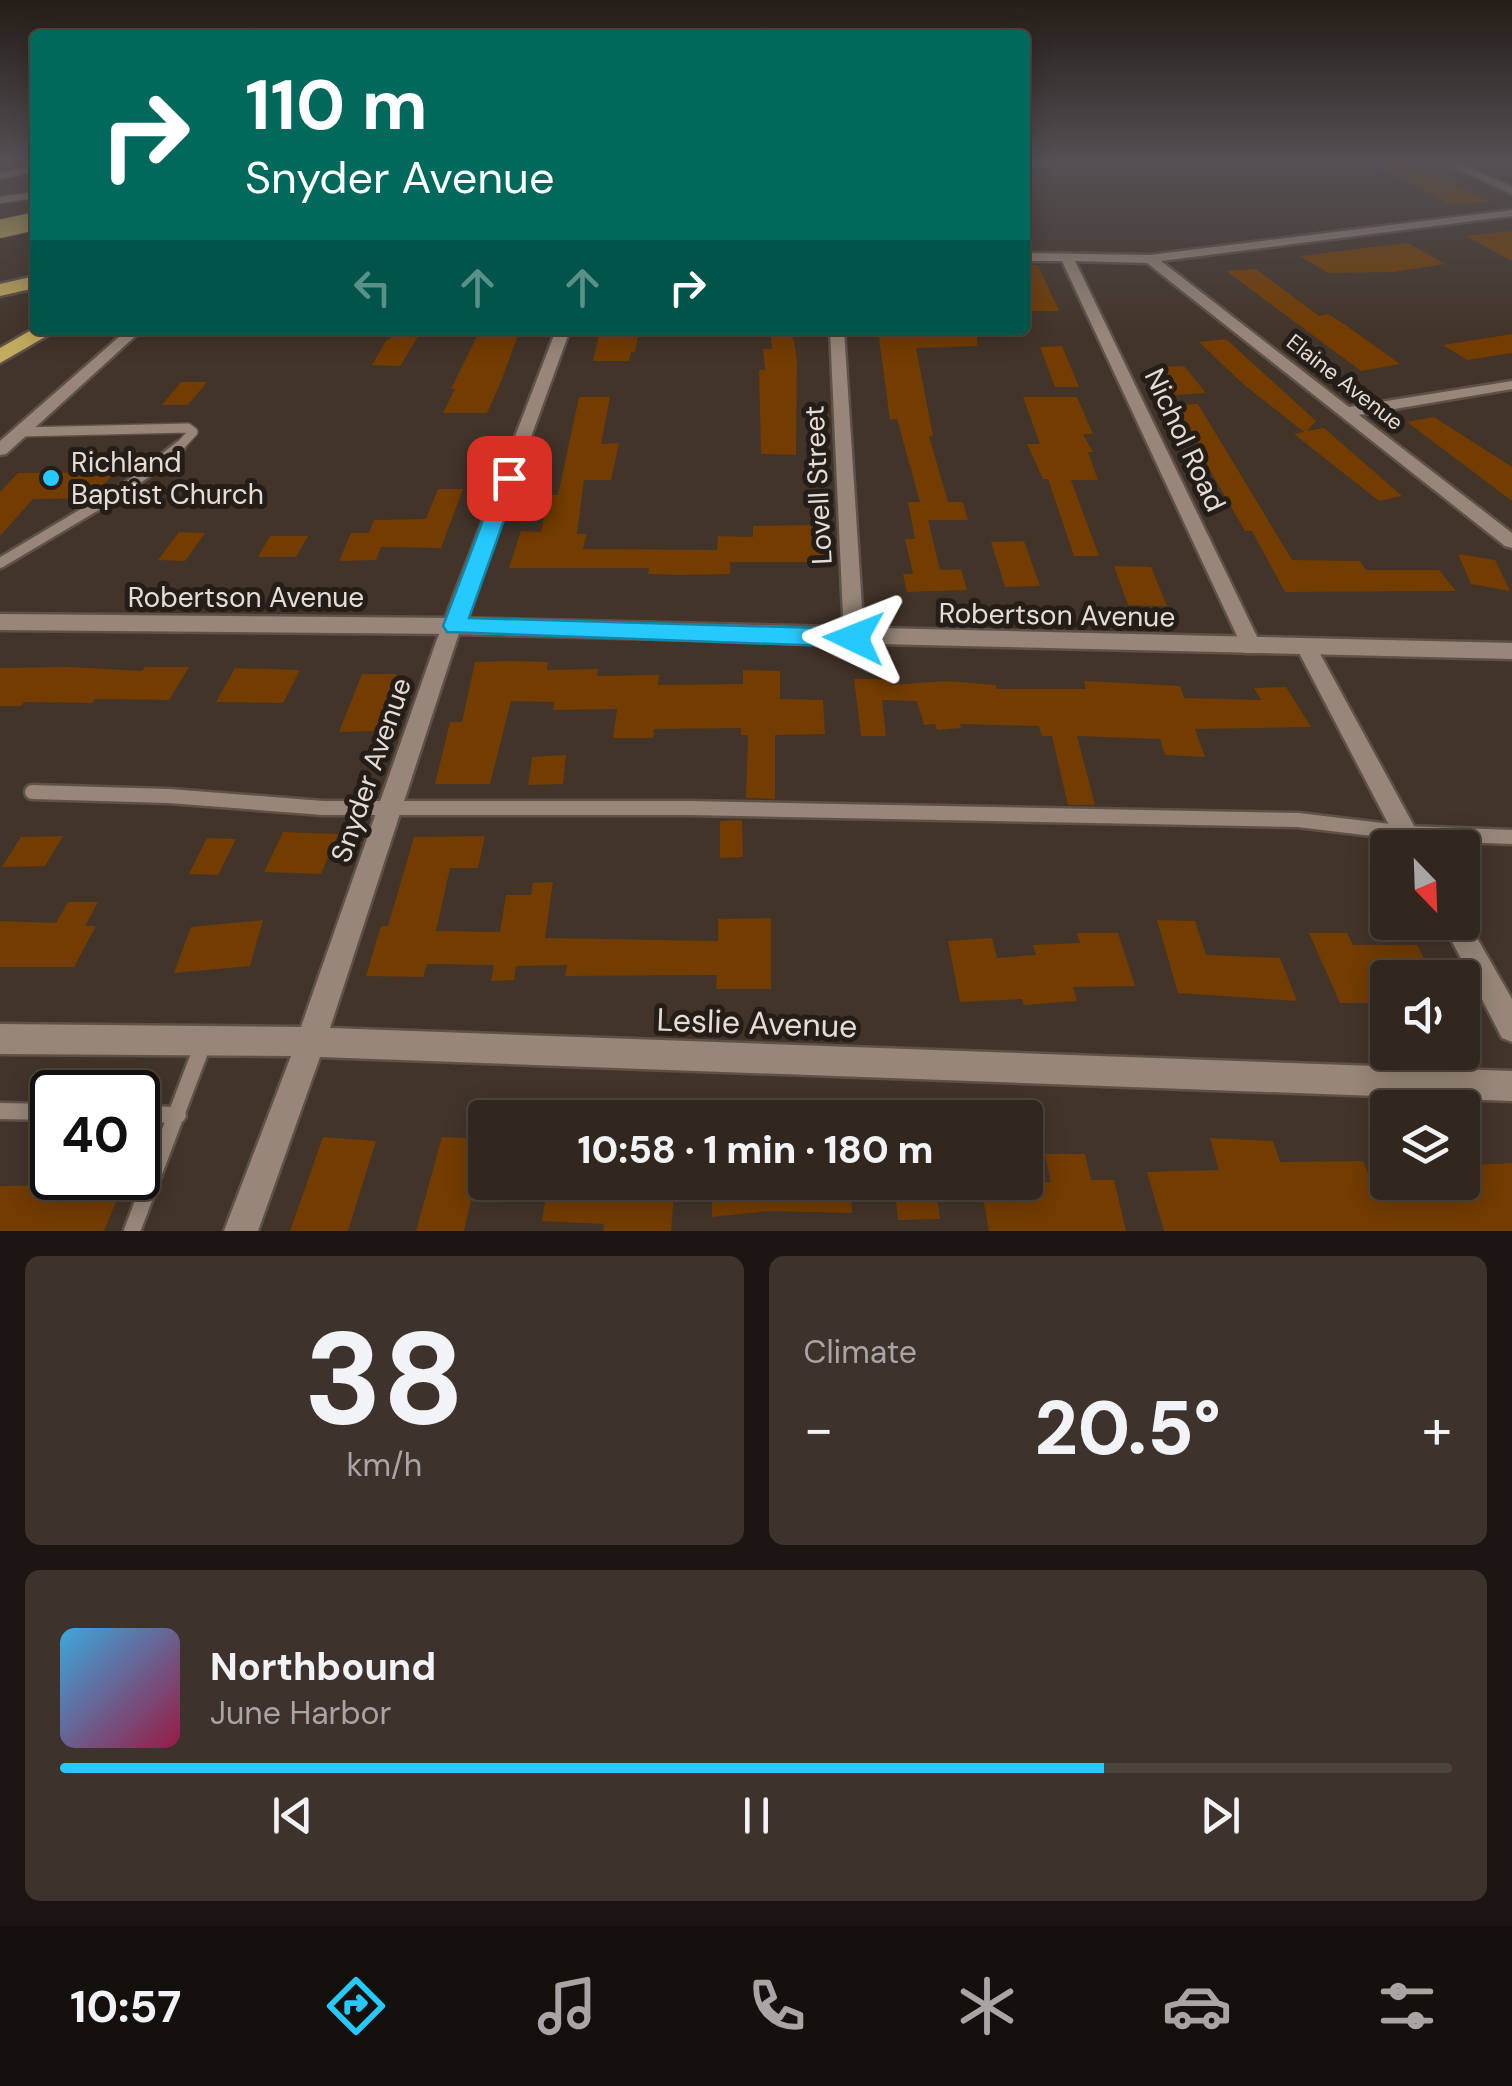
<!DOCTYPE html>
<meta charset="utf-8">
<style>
:root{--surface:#32271f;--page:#3d332c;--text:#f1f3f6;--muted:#a8a5a4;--line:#4d443d;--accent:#25c9fe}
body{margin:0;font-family:"DM Sans",sans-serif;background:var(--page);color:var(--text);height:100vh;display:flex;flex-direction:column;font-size:38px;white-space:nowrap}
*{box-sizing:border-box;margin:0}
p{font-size:32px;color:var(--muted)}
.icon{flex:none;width:55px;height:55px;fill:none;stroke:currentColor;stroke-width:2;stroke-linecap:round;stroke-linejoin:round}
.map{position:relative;height:1231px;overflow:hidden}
.panel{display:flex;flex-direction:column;gap:25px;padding:25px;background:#1c1511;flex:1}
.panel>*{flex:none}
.top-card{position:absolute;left:30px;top:30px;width:1000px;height:305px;border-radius:10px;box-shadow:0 5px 25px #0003,0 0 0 2px var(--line);background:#00695c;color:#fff;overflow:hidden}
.needle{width:65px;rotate:157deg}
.tools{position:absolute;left:1370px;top:830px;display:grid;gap:20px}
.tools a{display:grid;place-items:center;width:110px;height:110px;border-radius:10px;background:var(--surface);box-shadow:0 5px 25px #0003,0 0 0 2px var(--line);font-size:50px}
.speed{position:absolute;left:30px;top:1070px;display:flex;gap:20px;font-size:50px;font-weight:700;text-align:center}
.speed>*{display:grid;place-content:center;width:130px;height:130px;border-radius:50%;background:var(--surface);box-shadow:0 5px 25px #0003,0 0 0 2px var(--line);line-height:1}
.speed .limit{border:5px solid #111;border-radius:15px;background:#fff;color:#111}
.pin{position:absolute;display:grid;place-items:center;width:85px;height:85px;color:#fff;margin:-42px;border-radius:20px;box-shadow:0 5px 15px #0006}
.me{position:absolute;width:110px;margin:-55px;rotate:272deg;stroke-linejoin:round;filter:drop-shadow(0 0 8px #0008)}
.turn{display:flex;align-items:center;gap:35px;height:210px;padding:0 50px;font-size:45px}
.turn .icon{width:130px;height:130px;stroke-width:2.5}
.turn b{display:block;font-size:70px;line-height:85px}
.lanes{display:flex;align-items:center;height:95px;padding:0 50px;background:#0003;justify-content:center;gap:50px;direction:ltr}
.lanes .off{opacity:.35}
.big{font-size:75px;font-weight:800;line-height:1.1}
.panel .widget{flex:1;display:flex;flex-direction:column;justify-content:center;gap:15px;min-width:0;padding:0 35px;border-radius:15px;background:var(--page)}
.panel .dial{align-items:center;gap:0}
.dial b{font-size:130px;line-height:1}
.song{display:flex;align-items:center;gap:30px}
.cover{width:120px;height:120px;border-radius:15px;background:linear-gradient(135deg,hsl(200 70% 55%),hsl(340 70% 35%))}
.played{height:10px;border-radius:5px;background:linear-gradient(90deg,var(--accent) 75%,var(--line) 75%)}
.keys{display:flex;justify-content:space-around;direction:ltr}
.heat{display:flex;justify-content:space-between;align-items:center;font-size:55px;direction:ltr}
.panel .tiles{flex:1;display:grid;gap:25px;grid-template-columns:1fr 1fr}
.widget:last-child{grid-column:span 2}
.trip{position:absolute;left:468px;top:1100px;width:575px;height:100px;border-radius:10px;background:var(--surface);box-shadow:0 5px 25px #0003,0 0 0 2px var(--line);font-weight:800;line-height:100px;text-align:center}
.menu{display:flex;height:160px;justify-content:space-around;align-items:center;background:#14100c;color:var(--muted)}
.menu .icon{width:70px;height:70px}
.menu .selected{color:var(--accent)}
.menu b{font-size:45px;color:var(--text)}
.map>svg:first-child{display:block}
.building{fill:#733c00}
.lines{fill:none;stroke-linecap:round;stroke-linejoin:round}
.service-far4-casing{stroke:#5e5148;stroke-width:9}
.service-far3-casing{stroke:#5e5148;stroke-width:12}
.service-far2-casing{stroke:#5e5148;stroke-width:15}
.service-far1-casing{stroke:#5e5148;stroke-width:19}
.service-casing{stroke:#5e5148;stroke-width:21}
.minor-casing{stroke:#5e5148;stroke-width:5}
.tertiary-casing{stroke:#5e5148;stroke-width:5}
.motorway-casing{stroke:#5e5148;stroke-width:5}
.service-far4{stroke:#978679;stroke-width:6}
.service-far3{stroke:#978679;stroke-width:9}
.service-far2{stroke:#978679;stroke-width:10}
.service-far1{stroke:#978679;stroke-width:14}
.service{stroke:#978679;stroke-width:16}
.minor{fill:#978679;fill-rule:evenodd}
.tertiary{fill:#978679;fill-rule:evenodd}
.motorway{fill:#c2ab5d;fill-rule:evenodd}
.motorway-bridge-casing{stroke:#5e5148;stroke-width:20;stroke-linecap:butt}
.motorway-bridge{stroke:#c2ab5d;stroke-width:18}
.route{fill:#25c9fe;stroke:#1883a5;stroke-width:2.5}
.poi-dot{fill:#25c9fe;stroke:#241d18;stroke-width:4}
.labels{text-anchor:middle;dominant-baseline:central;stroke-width:10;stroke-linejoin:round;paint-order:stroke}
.far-street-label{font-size:22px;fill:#e5dcd5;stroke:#241d18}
.street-label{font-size:28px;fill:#e5dcd5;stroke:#241d18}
.poi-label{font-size:28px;fill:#e5dcd5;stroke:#241d18;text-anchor:start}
.near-street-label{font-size:32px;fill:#e5dcd5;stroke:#241d18}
</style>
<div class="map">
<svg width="1512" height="1231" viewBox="0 0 1512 1231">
<rect width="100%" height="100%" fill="#423429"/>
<path class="building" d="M1369 162H1408L1491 202 1450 205Z
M1512 231V261L1466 236Z
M1408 243 1445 264 1393 272 1328 273 1300 256Z
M1025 265H1038L1059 311H1025Z
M1256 269 1319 316 1328 314 1344 324 1400 364 1361 371 1226 271Z
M480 330H516L513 336H518L498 389 487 413H443L455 389H451Z
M600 330H639L635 352H631L629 361H593Z
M770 330H792L797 360 796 455 761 454 759 370H765L763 349H772Z
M878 330H977V346L916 348 933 436H929L948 502H963L968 520H928L940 570 961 569 967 590 907 592 903 574H913L905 539H915L908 502H920L897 419 890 420Z
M1512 334V353L1467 360 1443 345Z
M395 335H419L400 366 372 365 386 341Z
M1226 339 1316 421 1307 431 1324 428 1402 496 1379 501 1294 434 1304 432 1243 384 1199 342Z
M1062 346 1079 387H1055L1040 347Z
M1184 366 1206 393 1175 395 1154 367Z
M181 382H207L188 405H162Z
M579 397H610L601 444 619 443 611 480H584L577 534H587L583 549 717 550 718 536 753 537V526L822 525 824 562H730V574L679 575 648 574 649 568H509L521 531 541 532 548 495H558Z
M1023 397H1077L1093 434H1083L1093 452H1088L1098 480H1071L1099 556H1074L1048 479H1043L1027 444H1040Z
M1198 404 1292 560 1360 561 1366 570H1439L1456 591 1285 592 1252 531H1245L1172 405Z
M1434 417 1512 467V501L1407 422Z
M115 472 92 498 33 499 0 536V492L18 473Z
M438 489H463L441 548 381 547 376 560 339 561 351 533H369L374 520 426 519Z
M179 532 205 533 185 561 158 560Z
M270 536H308L296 557H258Z
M1024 541 1040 586 1005 587 991 542Z
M1458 554 1495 560 1510 591 1471 584Z
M1114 566 1151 567 1167 606 1128 605Z
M508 661 548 662 547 670 598 669 597 676 659 675 658 685 743 684V670L780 671V699L823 700 825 734 775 735V799L746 798 748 735H741V728L654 729 653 738H613L617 709 553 710 554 702 511 701 490 784H435L450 722H462L475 662Z
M70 667 142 671 145 667H189L169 700 95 699 92 703 24 702 21 706H0V668Z
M235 668 300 670 283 703 216 702Z
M362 674H397L376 731 339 732Z
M854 679H890L891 685 947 681 996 685 997 689H1086L1084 681 1108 682 1180 686 1184 698 1261 700 1254 688 1286 687 1311 727 1195 729 1205 757 1165 755 1160 739 1077 736 1095 805H1068L1052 736H1042L1039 726 960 724 961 728 937 730 935 724 924 725 917 701 882 700 886 736H861Z
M566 755 563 784 528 785 532 757Z
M742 820 743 857 720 858V821Z
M283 832 338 834 321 874 264 872Z
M63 836 45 866 2 867 21 837Z
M485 836 478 868H450L436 931 500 932 506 895H531L533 883 553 882 545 938 718 941V919L771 918V989H716L717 975 565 976 567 965 516 966 514 980 491 981 494 965 427 964 423 977 366 976 381 926H388L414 837Z
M207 838 236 839 218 875 189 874Z
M68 902H98L85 926H96L74 967H0V921L56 923Z
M263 920 250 966 174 973 191 927Z
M1157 920 1195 921 1206 955 1280 958 1297 1001 1178 993Z
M1077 933H1118L1135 986 1073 987 1077 1001 1024 1005 1022 999 960 1002 948 941 992 938 997 958 1036 955 1033 945 1080 943Z
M1309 933H1347L1353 945H1417L1434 978H1368L1380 1003H1340Z
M323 1137 376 1141 348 1231H290Z
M442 1137 485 1139 464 1231H416Z
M1210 1138 1273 1141 1280 1162 1363 1161 1372 1182H1483L1474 1165 1512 1163V1231H1164L1147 1172 1219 1170Z
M1045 1154H1085L1091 1180H1114L1126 1231H989L980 1182H1051Z
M548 1182H675L671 1231H603L604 1224 542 1221Z
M712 1182H850L852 1213 769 1211 712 1217Z
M894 1182H935L940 1219 898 1220Z
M123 1185 104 1231H0V1186Z"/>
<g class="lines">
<defs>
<path id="service-far4" d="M0 176 35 168
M0 200 35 195"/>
<path id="service-far3" d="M20 432 188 428 193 432 178 448"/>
<path id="service-far2" d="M0 563 126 488 180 446"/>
<path id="service-far1" d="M32 792 169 796 323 808H690L1298 820 1406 833 1512 837"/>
<path id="service" d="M0 1111 52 1112
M138 1114 178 1115
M132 1231 203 1044"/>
<path id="minor" d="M1444 162H1458L1512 187V194Z
M1512 210V216L1161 261 1349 407 1512 381V389L1359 415 1512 533V548L1505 546 1147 263 1075 261 1262 647 1259 653H1245L1062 261H1025V253L1150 255Z
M127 330H142L6 454 0 455V441Z
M556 330H570L456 642 330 1028 1512 1071V1101L320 1057 258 1231H224L291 1056 0 1054V1024L301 1027 436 642Z
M830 330H844L864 638 861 644H847L844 638Z
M1306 639 1313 641 1426 848H1401L1296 647 1299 641Z
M1462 912 1512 999V1042L1502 1038 1442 922H1462Z"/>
<path id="tertiary" d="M0 614 455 618 1512 643V659L455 634 0 630Z"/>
<path id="motorway" d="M35 276V288L0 296V284Z
M35 328 57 330 0 363V348Z"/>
</defs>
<use href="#service-far4" class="service-far4-casing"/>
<use href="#service-far3" class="service-far3-casing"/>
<use href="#service-far2" class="service-far2-casing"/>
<use href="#service-far1" class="service-far1-casing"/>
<use href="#service" class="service-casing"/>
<use href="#minor" class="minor-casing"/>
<use href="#tertiary" class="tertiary-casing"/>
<use href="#motorway" class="motorway-casing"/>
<use href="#service-far4" class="service-far4"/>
<use href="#service-far3" class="service-far3"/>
<use href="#service-far2" class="service-far2"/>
<use href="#service-far1" class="service-far1"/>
<use href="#service" class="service"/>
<use href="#minor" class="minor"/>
<use href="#tertiary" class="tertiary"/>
<use href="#motorway" class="motorway"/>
<defs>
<path id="motorway-bridge" d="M0 229 35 221"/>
</defs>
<use href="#motorway-bridge" class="motorway-bridge-casing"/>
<use href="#motorway-bridge" class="motorway-bridge"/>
</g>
<linearGradient id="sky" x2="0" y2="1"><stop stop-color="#241d17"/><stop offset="0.48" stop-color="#545054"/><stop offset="1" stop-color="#545054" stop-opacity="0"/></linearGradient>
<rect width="1512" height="335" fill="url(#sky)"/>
<path class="route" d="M509 472 519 478 469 618 854 629 865 638 854 647 447 632 443 626 499 478Z"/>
<circle class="poi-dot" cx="51" cy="478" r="10"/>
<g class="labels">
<g class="far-street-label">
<text transform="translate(1345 382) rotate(38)">Elaine Avenue</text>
</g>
<g class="street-label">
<text transform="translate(1185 440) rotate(65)">Nichol Road</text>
<text transform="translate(818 485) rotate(-93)">Lovell Street</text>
<text x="246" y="597">Robertson Avenue</text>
<text transform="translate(1057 615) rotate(1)">Robertson Avenue</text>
<text transform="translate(371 770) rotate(-71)">Snyder Avenue</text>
</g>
<g class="poi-label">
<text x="71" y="462">Richland<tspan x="71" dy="32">Baptist Church</tspan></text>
</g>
<g class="near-street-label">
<text transform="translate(757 1023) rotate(2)">Leslie Avenue</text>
</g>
</g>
</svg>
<div class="tools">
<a><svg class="needle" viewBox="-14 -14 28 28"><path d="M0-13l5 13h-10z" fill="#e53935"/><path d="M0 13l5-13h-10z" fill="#a8a5a4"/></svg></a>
<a><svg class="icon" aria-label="sound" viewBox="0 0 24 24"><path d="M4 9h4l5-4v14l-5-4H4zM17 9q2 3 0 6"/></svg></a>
<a><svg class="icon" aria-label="layers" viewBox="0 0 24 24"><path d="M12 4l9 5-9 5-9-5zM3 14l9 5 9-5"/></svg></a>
</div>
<div class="speed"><div class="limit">40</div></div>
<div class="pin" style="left:509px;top:478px;background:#d93025"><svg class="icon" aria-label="arrive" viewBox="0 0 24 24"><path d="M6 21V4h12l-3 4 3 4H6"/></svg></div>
<svg class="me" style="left:854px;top:638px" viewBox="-20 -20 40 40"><path d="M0-17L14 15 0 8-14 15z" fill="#25c9fe" stroke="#fff" stroke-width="4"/></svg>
<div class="trip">10:58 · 1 min · 180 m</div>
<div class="top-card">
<div class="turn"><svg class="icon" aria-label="right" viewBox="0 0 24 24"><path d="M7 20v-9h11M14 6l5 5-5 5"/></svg><div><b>110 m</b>Snyder Avenue</div></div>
<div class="lanes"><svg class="icon off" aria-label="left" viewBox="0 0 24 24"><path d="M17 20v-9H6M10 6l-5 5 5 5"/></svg><svg class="icon off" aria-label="ahead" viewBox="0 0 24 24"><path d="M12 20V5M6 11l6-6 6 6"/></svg><svg class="icon off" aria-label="ahead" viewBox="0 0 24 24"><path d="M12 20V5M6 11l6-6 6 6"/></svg><svg class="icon" aria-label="right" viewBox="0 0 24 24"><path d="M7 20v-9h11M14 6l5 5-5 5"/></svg></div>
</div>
</div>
<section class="panel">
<div class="tiles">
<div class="widget dial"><b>38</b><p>km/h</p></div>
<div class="widget"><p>Climate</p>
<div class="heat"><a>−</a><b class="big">20.5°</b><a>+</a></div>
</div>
<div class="widget">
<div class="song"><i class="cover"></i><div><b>Northbound</b><p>June Harbor</p></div></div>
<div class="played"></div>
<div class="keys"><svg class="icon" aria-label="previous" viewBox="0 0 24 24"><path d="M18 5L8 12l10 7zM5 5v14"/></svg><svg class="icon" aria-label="pause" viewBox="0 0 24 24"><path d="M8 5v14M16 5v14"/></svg><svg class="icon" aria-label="next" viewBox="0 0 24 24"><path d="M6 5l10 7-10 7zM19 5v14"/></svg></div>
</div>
</div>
</section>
<nav class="menu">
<b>10:57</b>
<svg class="icon selected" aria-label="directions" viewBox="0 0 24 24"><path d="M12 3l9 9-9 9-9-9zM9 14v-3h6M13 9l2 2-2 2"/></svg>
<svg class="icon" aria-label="music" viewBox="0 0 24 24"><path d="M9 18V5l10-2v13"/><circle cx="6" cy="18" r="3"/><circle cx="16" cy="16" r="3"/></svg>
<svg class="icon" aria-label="phone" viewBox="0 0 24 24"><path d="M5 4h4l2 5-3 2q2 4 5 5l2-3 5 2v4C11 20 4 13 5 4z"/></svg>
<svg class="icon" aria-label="climate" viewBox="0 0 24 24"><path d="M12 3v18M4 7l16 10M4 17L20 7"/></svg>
<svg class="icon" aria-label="car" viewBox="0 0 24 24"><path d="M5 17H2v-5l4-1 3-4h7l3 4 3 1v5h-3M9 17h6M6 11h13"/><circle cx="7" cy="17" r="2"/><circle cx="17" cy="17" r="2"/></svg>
<svg class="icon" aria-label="filters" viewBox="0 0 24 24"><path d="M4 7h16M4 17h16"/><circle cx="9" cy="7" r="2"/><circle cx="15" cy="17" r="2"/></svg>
</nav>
